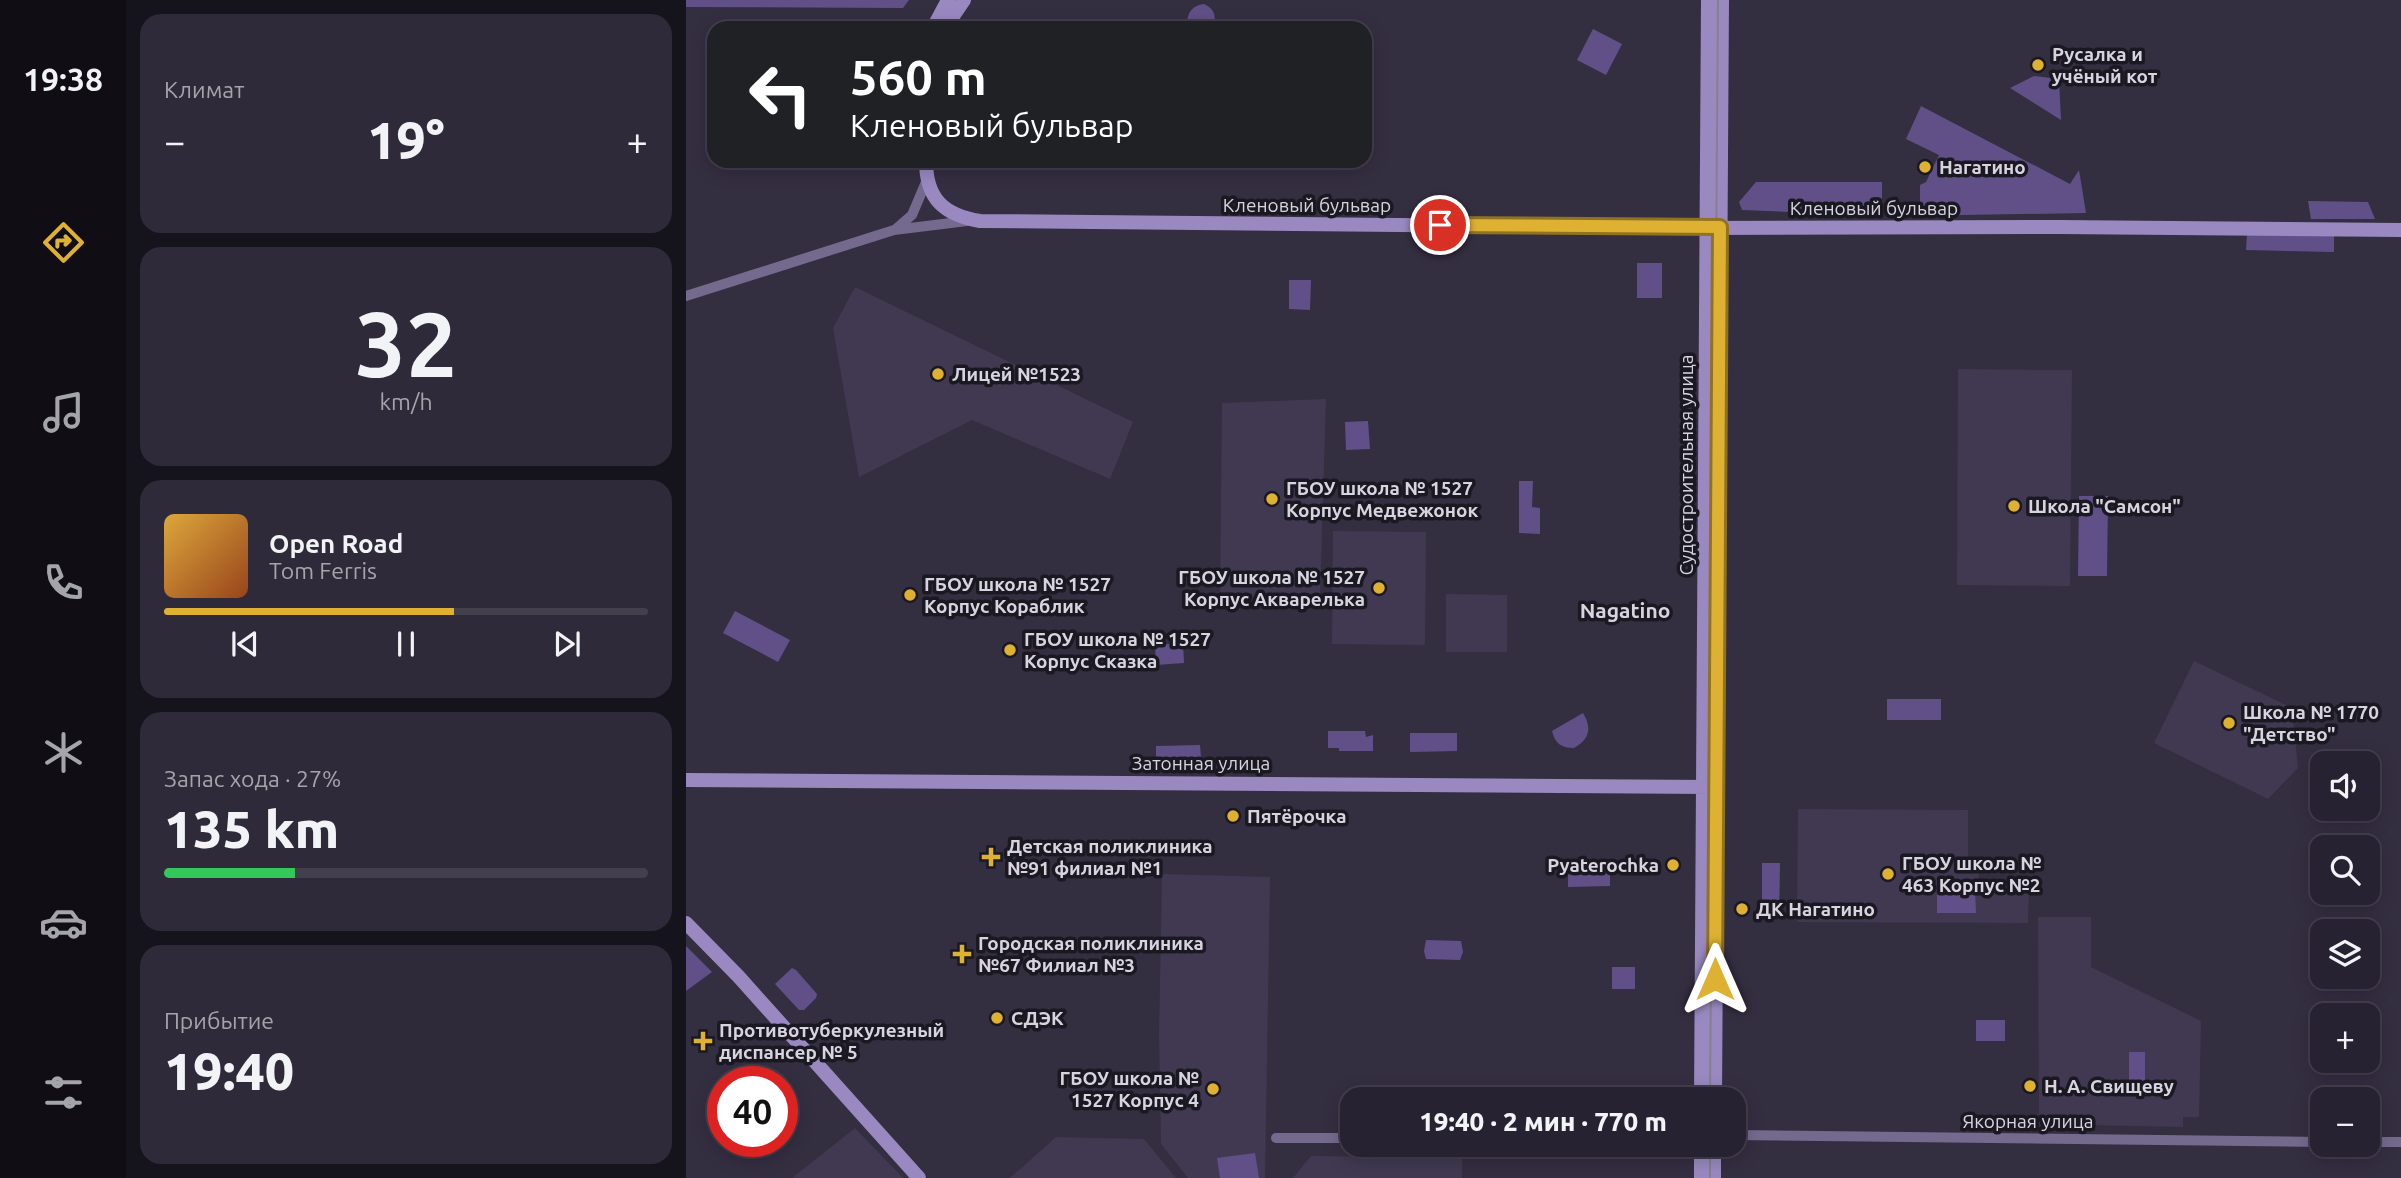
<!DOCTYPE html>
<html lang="ru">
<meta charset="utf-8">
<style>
:root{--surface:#272231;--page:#2f2a39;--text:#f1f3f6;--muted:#a4a4ab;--line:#433f4d;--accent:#deb133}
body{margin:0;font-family:Ubuntu,sans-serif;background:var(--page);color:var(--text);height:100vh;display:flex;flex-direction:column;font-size:26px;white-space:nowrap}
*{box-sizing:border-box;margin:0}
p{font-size:23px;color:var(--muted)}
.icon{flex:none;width:38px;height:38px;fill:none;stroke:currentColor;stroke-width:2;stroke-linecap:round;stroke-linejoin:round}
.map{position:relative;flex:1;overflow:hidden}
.drawer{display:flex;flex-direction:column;gap:14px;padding:14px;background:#15131b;width:560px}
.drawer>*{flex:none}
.guide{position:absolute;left:21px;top:21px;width:665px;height:147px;border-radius:21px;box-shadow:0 4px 18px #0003,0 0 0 2px var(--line);background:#202124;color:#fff;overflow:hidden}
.fabs{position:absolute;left:1624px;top:751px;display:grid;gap:14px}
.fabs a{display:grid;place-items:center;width:70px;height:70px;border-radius:14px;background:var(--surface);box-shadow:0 4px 18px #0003,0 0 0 2px var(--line);font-size:35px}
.speed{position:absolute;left:21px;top:1066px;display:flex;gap:14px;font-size:35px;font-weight:700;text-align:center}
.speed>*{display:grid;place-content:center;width:91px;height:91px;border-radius:50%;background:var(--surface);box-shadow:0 4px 18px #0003,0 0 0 2px var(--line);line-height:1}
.speed .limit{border:10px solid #d22;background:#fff;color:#111}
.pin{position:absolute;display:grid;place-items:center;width:60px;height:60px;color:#fff;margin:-30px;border:4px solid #fff;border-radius:50%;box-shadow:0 2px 7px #0007}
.me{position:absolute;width:77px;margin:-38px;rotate:0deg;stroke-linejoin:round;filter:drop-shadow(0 0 5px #0008)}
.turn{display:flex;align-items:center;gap:24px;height:147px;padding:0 28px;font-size:32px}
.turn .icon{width:91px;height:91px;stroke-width:2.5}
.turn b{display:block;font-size:49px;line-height:60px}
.big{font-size:52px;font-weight:800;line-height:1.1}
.drawer .widget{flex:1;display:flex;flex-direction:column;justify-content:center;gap:10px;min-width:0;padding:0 24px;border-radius:21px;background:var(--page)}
.drawer .dial{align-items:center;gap:0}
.dial b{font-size:91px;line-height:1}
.song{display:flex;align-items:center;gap:21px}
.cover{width:84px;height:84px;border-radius:10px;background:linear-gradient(135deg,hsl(40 70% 55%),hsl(20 70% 35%))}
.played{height:7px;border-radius:4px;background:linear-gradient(90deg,var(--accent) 60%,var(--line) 60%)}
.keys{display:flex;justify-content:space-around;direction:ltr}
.heat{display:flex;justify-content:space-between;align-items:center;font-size:38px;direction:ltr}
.charge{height:10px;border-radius:5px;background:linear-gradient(90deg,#34c759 27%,var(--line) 0)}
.trip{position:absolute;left:654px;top:1087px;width:406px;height:70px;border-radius:21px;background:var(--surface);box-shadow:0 4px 18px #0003,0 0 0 2px var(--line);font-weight:800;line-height:70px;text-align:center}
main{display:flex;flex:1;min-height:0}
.dock{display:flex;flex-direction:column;width:126px;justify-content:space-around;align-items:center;background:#100e14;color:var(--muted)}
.dock .icon{width:49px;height:49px}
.dock .active{color:var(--accent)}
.dock b{font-size:32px;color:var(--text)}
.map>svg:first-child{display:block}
.built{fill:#403951}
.green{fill:#615087}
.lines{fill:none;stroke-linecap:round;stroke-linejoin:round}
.street{stroke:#746a8d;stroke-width:10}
.secondary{stroke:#9989c0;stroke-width:14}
.tram{stroke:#84808f;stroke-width:2}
.route-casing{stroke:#907321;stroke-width:18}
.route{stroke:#deb133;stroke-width:12}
.poi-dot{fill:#deb133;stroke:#1a1821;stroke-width:2.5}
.labels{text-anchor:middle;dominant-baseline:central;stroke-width:7;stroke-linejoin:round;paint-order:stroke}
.poi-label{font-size:19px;font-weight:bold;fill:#d7d4e0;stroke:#1a1821;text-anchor:start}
.street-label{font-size:19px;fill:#d7d4e0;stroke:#1a1821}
.neighbourhood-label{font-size:21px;font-weight:bold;fill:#d7d4e0;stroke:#1a1821}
</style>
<main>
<nav class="dock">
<b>19:38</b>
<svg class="icon active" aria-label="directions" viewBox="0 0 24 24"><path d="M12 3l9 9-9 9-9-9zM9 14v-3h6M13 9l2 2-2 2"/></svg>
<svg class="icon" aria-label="music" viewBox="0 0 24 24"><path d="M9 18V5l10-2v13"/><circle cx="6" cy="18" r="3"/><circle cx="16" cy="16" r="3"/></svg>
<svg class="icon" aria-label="phone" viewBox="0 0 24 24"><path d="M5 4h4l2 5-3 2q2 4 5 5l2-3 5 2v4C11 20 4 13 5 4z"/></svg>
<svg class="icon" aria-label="climate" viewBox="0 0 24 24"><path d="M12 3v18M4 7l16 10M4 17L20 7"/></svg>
<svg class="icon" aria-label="car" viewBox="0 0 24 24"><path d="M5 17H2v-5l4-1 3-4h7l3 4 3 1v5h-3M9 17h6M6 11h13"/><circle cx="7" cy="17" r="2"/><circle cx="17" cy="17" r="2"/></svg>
<svg class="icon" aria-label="filters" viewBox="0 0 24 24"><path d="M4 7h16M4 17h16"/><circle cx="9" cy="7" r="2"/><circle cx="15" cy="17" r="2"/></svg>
</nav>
<section class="drawer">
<div class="widget"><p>Климат</p>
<div class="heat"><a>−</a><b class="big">19°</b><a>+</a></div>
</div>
<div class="widget dial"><b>32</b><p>km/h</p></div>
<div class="widget">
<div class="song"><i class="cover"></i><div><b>Open Road</b><p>Tom Ferris</p></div></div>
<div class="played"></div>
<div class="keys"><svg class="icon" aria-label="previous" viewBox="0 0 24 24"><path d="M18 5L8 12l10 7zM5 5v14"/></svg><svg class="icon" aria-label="pause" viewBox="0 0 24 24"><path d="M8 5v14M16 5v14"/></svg><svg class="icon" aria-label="next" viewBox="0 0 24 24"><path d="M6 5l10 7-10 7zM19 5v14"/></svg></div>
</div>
<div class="widget"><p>Запас хода · 27%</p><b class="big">135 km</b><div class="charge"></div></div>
<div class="widget"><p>Прибытие</p><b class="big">19:40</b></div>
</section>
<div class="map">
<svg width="1715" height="1178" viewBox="0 0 1715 1178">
<rect width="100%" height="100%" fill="#342e41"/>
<path class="built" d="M169 287 447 422 424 479 286 420 173 477 147 328Z
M1272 369 1386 370 1384 586 1271 585Z
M640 399 634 596 534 598 536 403Z
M647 531 740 532 739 645 646 644Z
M760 594 821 595V652H760Z
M1508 661 1606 708 1612 768 1582 799 1468 743Z
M1112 809 1282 810V866H1292L1293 882H1343L1342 923 1111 922Z
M476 874 584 877 579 1178H502L475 1144 473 1034Z
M1352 917H1405V967L1515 1021 1513 1117H1497V1127L1353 1124Z
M169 1128 217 1178H106Z
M370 1137 458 1139 490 1178H324Z
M625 1156 776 1158V1178H607Z"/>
<path class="green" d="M0 0H223L217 8 0 7Z
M518 4C528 9 531 15 527 26L505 28 501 21C503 10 507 6 518 4Z
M907 29 936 44 920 75 891 60Z
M1348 76 1373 79 1375 120 1324 88Z
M1235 106 1384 184 1393 170 1400 213 1218 216 1215 205H1234V185L1240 182 1253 155 1220 139Z
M1070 182H1196V208L1126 205 1128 213 1056 210 1053 202Z
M1622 201 1682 202 1689 219H1625Z
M1561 234 1648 235V252L1560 250Z
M951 263H976V298H951Z
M603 280H625L624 310 603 309Z
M682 421 684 449 660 450 659 422Z
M833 481H847L846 507 854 508V534L833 533Z
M1393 496H1422L1421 576H1392Z
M49 611 104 640 92 662 37 633Z
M497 643 498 663 470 665 469 645Z
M1201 699H1255V720H1201Z
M897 713C906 728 904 739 888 748 876 748 869 744 866 731Z
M642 731H679L680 737 687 735V751H653V748H642Z
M724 733H771V751L724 752Z
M514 745 515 757H470V746Z
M1076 863H1094L1093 919H1076Z
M924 864V886L882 887V865Z
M1289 889 1290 913H1251V890Z
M740 940 775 941 777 952 774 960 740 959 738 951Z
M0 946 26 972 0 991Z
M926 967H949V989H926Z
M106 968 110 970 131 994 130 998 118 1010H113L89 984Z
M1290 1020H1319V1041H1290Z
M1443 1052H1459V1087H1443Z
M569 1153 573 1178H534L531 1158Z"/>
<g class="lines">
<path class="street" d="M211 228 226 215 240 182
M0 296 208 230 281 221
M1048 1135 1636 1142
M590 1138H667
M1682 1142H1715"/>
<path class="secondary" d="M247 28 262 0
M259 28 278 0
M240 161C240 199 258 215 294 221L1009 228 1373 227 1715 230
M0 780 1024 787
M0 923 53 977 233 1178
M1015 1099 1022 0
M1029 1099 1036 0
M1015 1178V1144
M1028 1178V1144"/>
<path class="tram" d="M1024 1099 1032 0
M1024 1178V1144"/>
</g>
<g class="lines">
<defs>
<path id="route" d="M754 225 1034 227 1029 979"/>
</defs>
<use href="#route" class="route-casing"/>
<use href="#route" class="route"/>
</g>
<g class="poi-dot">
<circle cx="1352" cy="65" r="7"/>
<circle cx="1239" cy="167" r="7"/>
<circle cx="252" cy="374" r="7"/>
<circle cx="586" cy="499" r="7"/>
<circle cx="1328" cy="506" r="7"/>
<circle cx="693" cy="588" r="7"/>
<circle cx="224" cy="595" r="7"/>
<circle cx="324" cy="650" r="7"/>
<circle cx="1543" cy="723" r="7"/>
<circle cx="547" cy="816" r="7"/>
<path d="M301.5 846.5h7v7h7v7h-7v7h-7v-7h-7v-7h7z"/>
<circle cx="987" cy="865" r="7"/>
<circle cx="1202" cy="874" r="7"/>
<circle cx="1056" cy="909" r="7"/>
<path d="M272.5 943.5h7v7h7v7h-7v7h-7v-7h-7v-7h7z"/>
<circle cx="311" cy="1018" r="7"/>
<path d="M13.5 1030.5h7v7h7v7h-7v7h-7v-7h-7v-7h7z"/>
<circle cx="1344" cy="1086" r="7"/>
<circle cx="527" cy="1089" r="7"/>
</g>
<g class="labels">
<g class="poi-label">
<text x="1366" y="54">Русалка и<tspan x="1366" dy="22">учёный кот</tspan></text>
<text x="1253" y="167">Нагатино</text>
<text x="266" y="374">Лицей №1523</text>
<text x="600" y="488">ГБОУ школа № 1527<tspan x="600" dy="22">Корпус Медвежонок</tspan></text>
<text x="1342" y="506">Школа "Самсон"</text>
<text x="679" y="577" text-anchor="end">ГБОУ школа № 1527<tspan x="679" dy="22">Корпус Акварелька</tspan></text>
<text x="238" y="584">ГБОУ школа № 1527<tspan x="238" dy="22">Корпус Кораблик</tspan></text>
<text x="338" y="639">ГБОУ школа № 1527<tspan x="338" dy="22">Корпус Сказка</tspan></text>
<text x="1557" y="712">Школа № 1770<tspan x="1557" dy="22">"Детство"</tspan></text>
<text x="561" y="816">Пятёрочка</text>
<text x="321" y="846">Детская поликлиника<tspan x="321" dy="22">№91 филиал №1</tspan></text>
<text x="1216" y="863">ГБОУ школа №<tspan x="1216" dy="22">463 Корпус №2</tspan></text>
<text x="973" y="865" text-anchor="end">Pyaterochka</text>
<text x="1070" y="909">ДК Нагатино</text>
<text x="292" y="943">Городская поликлиника<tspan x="292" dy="22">№67 Филиал №3</tspan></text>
<text x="325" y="1018">СДЭК</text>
<text x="33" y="1030">Противотуберкулезный<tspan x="33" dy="22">диспансер № 5</tspan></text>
<text x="513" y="1078" text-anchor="end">ГБОУ школа №<tspan x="513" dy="22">1527 Корпус 4</tspan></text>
<text x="1358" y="1086">Н. А. Свищеву</text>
</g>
<g class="street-label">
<text x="621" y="205">Кленовый бульвар</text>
<text x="1188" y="208">Кленовый бульвар</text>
<text transform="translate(1000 465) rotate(-90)">Судостроительная улица</text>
<text x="515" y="763">Затонная улица</text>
<text x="1342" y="1121">Якорная улица</text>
</g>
<g class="neighbourhood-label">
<text x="939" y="610">Nagatino</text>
</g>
</g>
</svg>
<div class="fabs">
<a><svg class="icon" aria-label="sound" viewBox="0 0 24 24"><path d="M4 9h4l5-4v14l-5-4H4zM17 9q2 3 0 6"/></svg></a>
<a><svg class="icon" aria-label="search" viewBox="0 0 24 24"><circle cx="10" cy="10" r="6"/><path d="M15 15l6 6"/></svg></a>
<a><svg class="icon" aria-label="layers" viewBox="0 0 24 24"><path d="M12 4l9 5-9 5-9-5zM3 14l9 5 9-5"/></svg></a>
<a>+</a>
<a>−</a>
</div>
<div class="speed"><div class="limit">40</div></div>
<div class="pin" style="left:754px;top:225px;background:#d93025"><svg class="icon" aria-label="arrive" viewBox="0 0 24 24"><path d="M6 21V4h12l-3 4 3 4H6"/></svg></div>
<svg class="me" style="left:1029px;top:979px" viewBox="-20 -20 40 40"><path d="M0-17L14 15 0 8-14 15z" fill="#deb133" stroke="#fff" stroke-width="4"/></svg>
<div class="trip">19:40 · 2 мин · 770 m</div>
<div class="guide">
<div class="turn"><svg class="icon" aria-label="left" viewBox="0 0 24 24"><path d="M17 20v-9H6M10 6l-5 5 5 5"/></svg><div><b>560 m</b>Кленовый бульвар</div></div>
</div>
</div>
</main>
